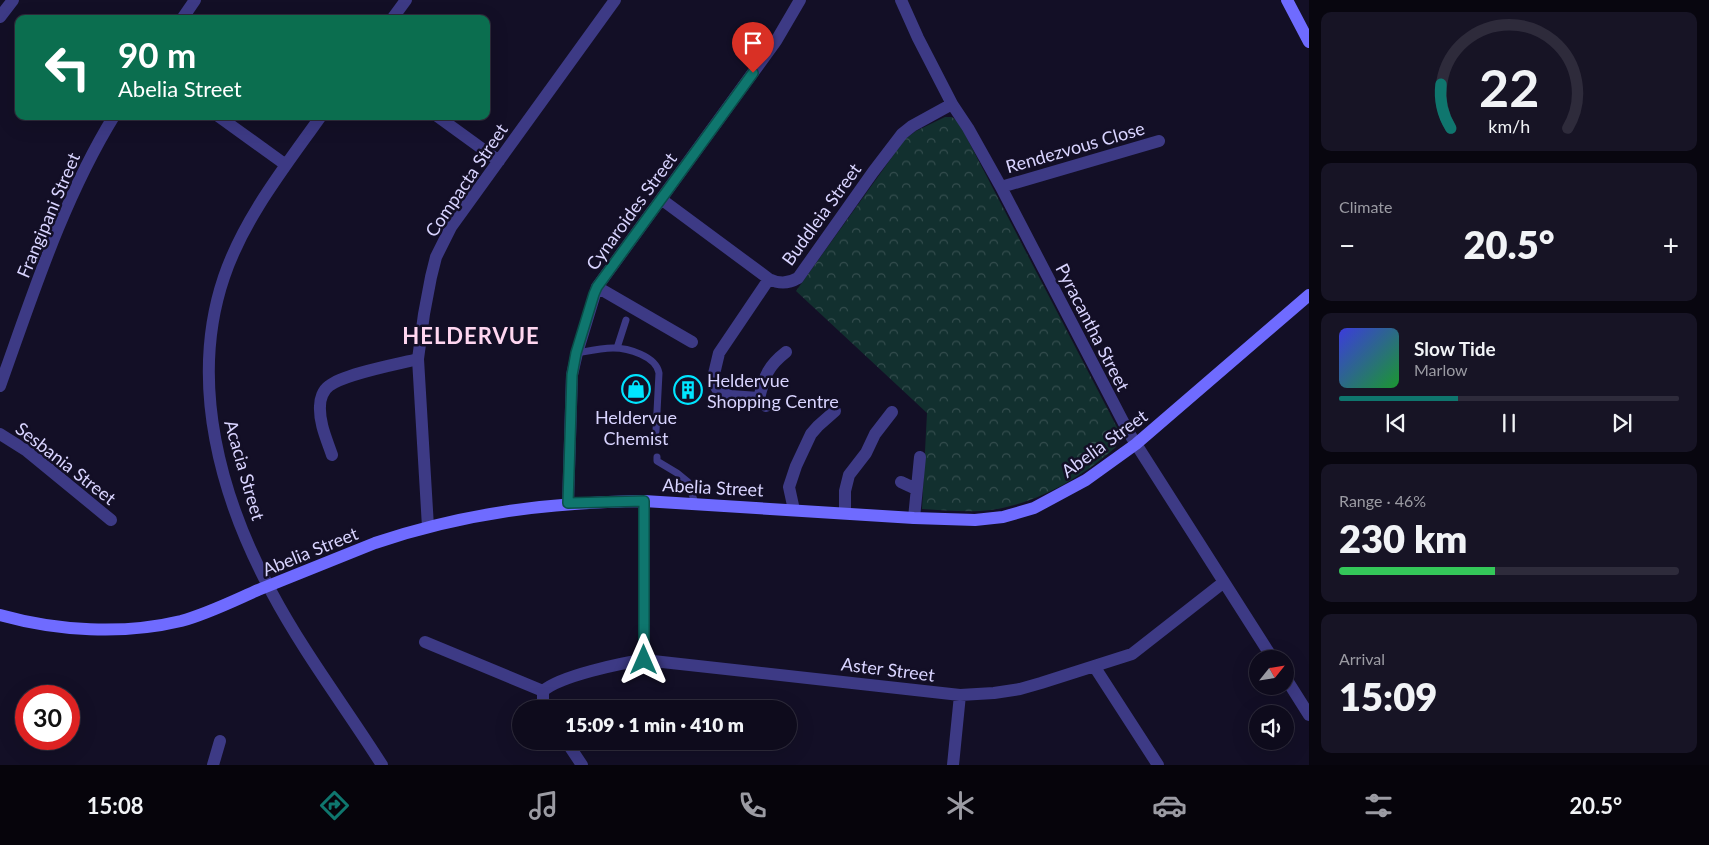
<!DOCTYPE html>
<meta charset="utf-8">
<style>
:root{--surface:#0e0b1c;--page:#171425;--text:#f1f3f6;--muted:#9b9ba3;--line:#2e2b3b;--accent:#0f766e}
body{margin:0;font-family:Lato,sans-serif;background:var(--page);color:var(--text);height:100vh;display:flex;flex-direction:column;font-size:19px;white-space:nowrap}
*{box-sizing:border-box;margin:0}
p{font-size:16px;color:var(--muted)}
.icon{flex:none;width:28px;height:28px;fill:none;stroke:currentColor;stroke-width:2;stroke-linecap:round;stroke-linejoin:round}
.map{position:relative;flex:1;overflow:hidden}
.side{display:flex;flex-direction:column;gap:12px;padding:12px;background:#08060f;width:400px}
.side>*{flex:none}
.guide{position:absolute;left:15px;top:15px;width:475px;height:105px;border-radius:10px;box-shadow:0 5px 20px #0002,0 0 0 1px var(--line);background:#0b6e4f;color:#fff;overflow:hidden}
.needle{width:32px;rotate:60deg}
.controls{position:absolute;left:1249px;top:650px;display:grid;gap:10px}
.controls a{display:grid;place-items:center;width:45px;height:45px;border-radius:50%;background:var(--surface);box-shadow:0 5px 20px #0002,0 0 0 1px var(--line);font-size:25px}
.speed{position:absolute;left:15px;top:685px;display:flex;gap:10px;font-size:25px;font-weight:700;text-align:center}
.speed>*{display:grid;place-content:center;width:65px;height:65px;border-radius:50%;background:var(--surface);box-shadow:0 5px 20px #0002,0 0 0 1px var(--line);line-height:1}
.speed .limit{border:8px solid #d22;background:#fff;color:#111}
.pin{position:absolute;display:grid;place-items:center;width:42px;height:42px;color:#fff;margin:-51px -21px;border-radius:50% 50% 50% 0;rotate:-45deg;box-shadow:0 0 5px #0007}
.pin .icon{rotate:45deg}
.me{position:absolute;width:55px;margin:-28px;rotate:0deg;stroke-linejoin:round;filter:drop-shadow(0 0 4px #0008)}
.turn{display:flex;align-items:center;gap:18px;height:105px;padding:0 20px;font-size:22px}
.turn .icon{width:65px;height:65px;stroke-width:2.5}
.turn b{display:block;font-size:35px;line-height:42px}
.big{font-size:38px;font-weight:800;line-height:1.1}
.side .card{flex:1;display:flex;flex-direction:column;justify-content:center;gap:8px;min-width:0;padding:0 18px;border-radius:10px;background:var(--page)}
.side .dial{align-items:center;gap:0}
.dial svg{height:130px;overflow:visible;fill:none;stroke:var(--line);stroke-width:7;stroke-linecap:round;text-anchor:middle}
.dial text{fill:var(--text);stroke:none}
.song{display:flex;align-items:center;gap:15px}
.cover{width:60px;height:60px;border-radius:8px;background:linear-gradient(135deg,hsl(240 70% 55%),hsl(130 70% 35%))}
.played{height:5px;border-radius:2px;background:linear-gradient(90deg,var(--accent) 35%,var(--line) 35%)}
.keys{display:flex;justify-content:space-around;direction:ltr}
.heat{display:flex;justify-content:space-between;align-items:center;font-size:28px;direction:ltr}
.charge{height:8px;border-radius:4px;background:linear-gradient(90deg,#34c759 46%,var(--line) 0)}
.trip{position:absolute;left:512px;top:700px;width:285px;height:50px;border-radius:25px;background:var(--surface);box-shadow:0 5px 20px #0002,0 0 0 1px var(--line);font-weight:800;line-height:50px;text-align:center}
.tabs{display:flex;height:80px;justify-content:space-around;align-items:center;background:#06040b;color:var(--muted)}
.tabs .icon{width:35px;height:35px}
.tabs .active{color:var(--accent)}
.tabs b{font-size:22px;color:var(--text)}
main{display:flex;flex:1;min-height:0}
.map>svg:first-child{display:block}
.park{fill:url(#park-crowns)}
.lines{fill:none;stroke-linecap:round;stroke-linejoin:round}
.lane{stroke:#3d3a85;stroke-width:7}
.street{stroke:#3d3a85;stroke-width:12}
.secondary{stroke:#6f6bff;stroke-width:12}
.route-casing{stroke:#0a4d48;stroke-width:12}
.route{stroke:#0f766e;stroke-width:9}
.labels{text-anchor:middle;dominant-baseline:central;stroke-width:5;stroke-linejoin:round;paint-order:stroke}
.street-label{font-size:18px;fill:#d9d4ff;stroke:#130f26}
.poi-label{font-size:18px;fill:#d9d4ff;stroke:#130f26;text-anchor:start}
.district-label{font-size:22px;font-weight:bold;letter-spacing:1px;fill:#ffd6f0;stroke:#130f26}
</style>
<main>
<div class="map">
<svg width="1309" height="765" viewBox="0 0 1309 765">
<defs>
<pattern id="park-crowns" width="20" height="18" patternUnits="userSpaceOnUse" patternTransform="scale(1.25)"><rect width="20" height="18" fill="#12302f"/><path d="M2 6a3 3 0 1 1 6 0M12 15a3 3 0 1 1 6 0" fill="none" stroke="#344d4e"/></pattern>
</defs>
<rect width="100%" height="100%" fill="#130f26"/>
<path class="park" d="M945 117H952L959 123 1120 433 1119 442 1116 447C1081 478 1038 503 991 510 968 513 945 510 922 509L927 413 796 291 905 139 916 131Z"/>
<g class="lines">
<path class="lane" d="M617 348 626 320
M577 353C588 351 601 348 613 348 628 348 656 356 659 373L656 431
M657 457V461L677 473 688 482 695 503"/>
<path class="street" d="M901 0 918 38 952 104 968 128 1001 187 1129 433 1273 659
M0 17 13 0
M182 19 195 0
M392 19 406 0
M218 116 286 165
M321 116C285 167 244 218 224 277 188 383 221 499 272 593 304 653 346 708 382 765
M437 116 499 161
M1001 187 1159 141
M661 199 769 279C779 284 788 284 798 278L873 172 902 134 912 126 952 104
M597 287 692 342
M0 386C33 294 63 199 114 116
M759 398C765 375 768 366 786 352
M766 406 759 398 730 396 719 392 714 383V374L719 353 769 279
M0 434 27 451 111 520
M332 455C327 440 319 423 320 406 320 399 323 390 329 386 343 374 398 364 418 359
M901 482 916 489
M568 503 572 375 577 353 597 287 776 41 800 0
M794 510 789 487 796 466 811 434 818 426 835 411
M845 513V491L849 475 866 453 875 434 892 412
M914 518 920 457
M428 527 418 359 424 314 431 277 436 257 451 227 615 0
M425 642 543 691
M644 660V501
M1094 666 1158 765
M1285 677 1309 715
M546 709 543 702V691C560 676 621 663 644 660L960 695 994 693 1020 689 1041 683 1132 654 1224 582
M566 741 582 765
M213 765 220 741
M953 765 960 695"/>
<path class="secondary" d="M1287 0 1309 42
M0 615C57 631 123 635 181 621 207 614 233 601 258 590 297 574 336 559 375 543 464 513 551 502 644 501L914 518 975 520 1003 517 1034 508 1086 480 1136 444 1309 295"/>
</g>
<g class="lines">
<defs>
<path id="route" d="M644 660V501L568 503 572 375 576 353 594 294 597 287 753 73"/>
</defs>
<use href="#route" class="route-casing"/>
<use href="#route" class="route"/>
</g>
<defs>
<symbol id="shop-ring" viewBox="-11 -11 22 22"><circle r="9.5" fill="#130f26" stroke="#00e5ff" stroke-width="1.5"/><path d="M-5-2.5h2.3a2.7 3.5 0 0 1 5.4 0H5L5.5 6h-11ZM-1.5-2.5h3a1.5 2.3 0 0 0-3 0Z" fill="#00e5ff"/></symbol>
<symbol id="building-ring" viewBox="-11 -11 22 22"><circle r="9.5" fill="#130f26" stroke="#00e5ff" stroke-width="1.5"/><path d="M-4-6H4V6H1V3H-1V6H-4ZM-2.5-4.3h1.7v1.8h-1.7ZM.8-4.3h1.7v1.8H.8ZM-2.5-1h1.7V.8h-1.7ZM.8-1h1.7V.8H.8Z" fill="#00e5ff"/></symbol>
</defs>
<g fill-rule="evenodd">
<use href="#shop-ring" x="620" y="373" width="32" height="32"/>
<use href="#building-ring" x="672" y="374" width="32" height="32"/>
</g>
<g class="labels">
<g class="street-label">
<text transform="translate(1075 147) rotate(-16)">Rendezvous Close</text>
<text transform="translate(466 180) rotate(-56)">Compacta Street</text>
<text transform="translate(631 211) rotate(-54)">Cynaroides Street</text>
<text transform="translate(821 214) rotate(-54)">Buddleia Street</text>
<text transform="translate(48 215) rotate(-67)">Frangipani Street</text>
<text transform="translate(1093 327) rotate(63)">Pyracantha Street</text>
<text transform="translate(1104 443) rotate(-36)">Abelia Street</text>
<text transform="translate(66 463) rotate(38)">Sesbania Street</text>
<text transform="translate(245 470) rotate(74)">Acacia Street</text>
<text transform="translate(713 487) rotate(3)">Abelia Street</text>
<text transform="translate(310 551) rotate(-22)">Abelia Street</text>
<text transform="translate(888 669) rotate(7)">Aster Street</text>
</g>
<g class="poi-label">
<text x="707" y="380">Heldervue<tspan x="707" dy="21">Shopping Centre</tspan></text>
<text x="636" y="417" text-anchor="middle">Heldervue<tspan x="636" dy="21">Chemist</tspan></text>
</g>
<g class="district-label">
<text x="471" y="335">HELDERVUE</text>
</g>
</g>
</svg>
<div class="controls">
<a><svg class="needle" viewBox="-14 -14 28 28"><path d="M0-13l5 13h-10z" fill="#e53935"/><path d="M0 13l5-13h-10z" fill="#9b9ba3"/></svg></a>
<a><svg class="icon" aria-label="sound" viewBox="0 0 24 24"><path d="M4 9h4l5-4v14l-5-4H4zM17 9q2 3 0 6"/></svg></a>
</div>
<div class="speed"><div class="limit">30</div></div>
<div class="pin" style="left:753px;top:73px;background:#d93025"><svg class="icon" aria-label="arrive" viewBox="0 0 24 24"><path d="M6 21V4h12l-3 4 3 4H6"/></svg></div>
<svg class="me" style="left:644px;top:660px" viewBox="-20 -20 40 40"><path d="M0-17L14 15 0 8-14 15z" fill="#0f766e" stroke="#fff" stroke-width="4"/></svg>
<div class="trip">15:09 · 1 min · 410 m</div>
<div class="guide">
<div class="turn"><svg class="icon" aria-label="left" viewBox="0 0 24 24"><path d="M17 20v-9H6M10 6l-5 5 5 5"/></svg><div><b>90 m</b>Abelia Street</div></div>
</div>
</div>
<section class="side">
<div class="card dial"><svg viewBox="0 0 100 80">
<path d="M14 69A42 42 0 1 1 86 69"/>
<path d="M14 69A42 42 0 0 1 8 42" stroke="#0f766e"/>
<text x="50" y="56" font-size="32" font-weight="700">22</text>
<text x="50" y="72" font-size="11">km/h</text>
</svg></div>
<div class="card"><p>Climate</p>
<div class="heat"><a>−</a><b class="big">20.5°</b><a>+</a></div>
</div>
<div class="card">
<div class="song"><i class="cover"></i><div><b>Slow Tide</b><p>Marlow</p></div></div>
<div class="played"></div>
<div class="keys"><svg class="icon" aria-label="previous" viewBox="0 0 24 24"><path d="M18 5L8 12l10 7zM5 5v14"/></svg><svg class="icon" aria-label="pause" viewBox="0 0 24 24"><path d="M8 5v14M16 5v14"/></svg><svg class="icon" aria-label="next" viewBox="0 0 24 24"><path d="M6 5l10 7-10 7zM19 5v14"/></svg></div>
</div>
<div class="card"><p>Range · 46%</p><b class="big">230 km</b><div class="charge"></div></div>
<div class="card"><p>Arrival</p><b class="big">15:09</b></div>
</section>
</main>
<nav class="tabs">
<b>15:08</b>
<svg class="icon active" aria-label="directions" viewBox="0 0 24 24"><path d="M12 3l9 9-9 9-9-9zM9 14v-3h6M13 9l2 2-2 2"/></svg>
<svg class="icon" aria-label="music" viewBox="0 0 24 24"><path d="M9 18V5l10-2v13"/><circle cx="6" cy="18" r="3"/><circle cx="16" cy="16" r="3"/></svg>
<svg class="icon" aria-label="phone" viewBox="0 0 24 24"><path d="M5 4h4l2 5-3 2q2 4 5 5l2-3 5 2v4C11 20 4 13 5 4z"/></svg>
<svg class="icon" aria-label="climate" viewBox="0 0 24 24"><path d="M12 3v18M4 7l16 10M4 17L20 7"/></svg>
<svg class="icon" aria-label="car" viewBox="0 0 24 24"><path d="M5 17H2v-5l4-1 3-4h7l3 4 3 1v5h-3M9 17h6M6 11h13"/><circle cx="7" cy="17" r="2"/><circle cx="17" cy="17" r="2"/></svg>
<svg class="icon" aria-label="filters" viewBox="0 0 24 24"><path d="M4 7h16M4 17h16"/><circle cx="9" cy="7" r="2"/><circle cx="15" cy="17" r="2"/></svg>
<b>20.5°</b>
</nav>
